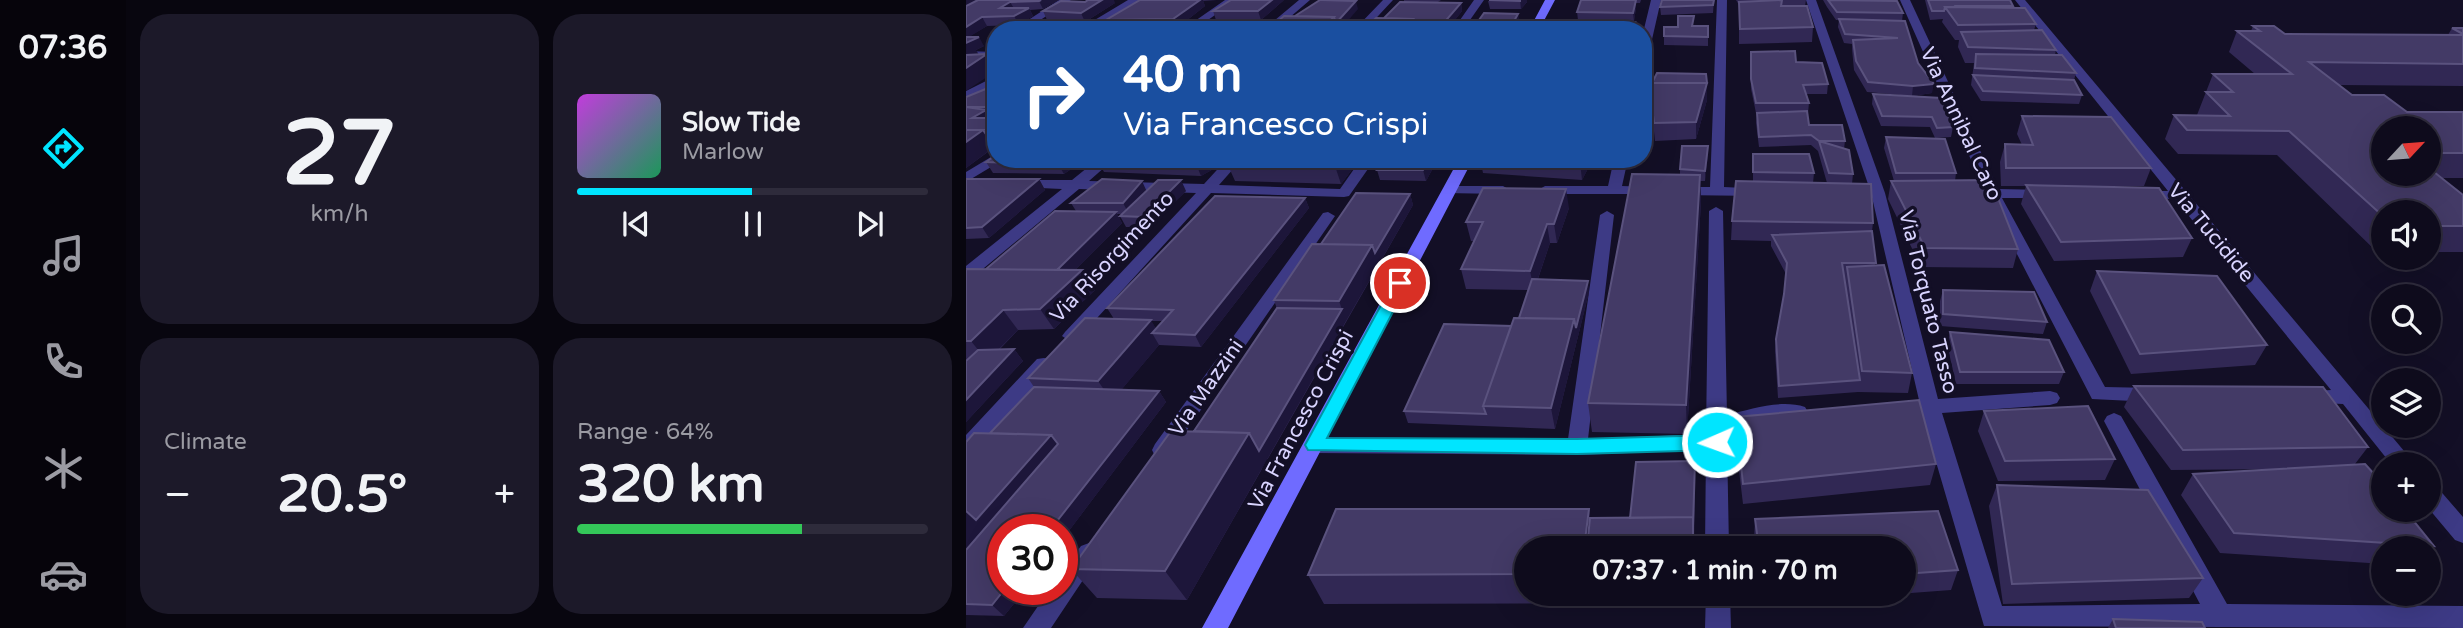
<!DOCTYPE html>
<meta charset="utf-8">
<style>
:root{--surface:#0e0b1c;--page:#1c1929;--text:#f1f3f6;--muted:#9b9ba3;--line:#2e2b3b;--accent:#00e5ff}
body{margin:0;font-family:"Varela Round",sans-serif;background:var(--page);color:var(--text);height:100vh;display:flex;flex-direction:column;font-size:26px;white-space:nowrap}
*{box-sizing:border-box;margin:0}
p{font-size:23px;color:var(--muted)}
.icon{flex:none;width:38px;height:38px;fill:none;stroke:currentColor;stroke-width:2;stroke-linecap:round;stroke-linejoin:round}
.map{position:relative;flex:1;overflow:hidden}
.sheet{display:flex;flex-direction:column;gap:14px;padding:14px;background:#08060f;width:840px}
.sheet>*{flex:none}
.hud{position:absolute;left:21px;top:21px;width:665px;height:147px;border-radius:28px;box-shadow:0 7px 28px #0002,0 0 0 2px var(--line);background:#1a4fa0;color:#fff;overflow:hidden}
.needle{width:46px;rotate:64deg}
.fabs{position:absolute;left:1405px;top:116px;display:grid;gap:14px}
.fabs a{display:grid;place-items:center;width:70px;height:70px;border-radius:50%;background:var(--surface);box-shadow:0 7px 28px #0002,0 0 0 2px var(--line);font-size:35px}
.speed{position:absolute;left:21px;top:514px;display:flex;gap:14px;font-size:35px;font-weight:700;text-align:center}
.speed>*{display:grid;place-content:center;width:91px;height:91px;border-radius:50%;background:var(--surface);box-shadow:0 7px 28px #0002,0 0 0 2px var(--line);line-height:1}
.speed .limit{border:10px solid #d22;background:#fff;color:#111}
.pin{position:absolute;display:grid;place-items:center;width:60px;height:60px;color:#fff;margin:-30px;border:4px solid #fff;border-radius:50%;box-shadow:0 2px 7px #0007}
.me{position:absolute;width:77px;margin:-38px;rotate:268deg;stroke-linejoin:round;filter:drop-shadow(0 0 5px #0008)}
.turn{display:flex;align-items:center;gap:24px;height:147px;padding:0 21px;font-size:32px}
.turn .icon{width:91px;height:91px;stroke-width:2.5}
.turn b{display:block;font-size:49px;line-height:60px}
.big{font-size:52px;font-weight:700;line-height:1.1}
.sheet .widget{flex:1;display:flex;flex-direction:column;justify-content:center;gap:10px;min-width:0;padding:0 24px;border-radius:28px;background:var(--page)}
.sheet .dial{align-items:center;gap:0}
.dial b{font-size:91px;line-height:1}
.song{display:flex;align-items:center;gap:21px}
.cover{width:84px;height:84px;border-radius:10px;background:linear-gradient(135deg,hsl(290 70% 55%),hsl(150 70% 35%))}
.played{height:7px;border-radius:4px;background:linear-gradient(90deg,var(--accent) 50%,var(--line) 50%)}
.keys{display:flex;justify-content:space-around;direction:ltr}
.heat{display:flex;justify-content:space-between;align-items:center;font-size:38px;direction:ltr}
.charge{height:10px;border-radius:5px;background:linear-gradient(90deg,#34c759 64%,var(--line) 0)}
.sheet .tiles{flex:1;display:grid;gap:14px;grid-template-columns:repeat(2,1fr)}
.trip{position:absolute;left:548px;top:536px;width:402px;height:70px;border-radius:35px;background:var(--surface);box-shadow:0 7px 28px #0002,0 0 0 2px var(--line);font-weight:700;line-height:70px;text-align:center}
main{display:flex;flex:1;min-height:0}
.dock{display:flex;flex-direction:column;width:126px;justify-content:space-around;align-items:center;background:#06040b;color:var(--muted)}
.dock .icon{width:49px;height:49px}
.dock .active{color:var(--accent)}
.dock b{font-size:32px;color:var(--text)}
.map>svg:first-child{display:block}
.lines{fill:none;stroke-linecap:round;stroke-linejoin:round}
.street{fill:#3d3a85;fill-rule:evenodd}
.secondary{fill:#6f6bff;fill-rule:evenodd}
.wall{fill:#312854;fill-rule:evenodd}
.shaded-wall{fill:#1d163a}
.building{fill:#433a66;stroke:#5a527e;stroke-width:2}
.route{fill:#00e5ff;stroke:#0095a6;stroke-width:2}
.labels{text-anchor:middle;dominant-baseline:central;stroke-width:7;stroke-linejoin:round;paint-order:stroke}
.street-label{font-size:21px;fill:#d9d4ff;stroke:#130f26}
</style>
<main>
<nav class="dock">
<b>07:36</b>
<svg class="icon active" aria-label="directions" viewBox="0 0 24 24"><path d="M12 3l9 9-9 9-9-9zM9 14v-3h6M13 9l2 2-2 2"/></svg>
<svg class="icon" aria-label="music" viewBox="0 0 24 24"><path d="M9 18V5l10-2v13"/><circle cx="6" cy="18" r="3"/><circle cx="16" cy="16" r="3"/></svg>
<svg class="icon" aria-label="phone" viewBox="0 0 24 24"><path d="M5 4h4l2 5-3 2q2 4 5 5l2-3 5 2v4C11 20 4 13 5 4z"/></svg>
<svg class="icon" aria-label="climate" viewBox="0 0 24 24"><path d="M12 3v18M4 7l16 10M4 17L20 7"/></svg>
<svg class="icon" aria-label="car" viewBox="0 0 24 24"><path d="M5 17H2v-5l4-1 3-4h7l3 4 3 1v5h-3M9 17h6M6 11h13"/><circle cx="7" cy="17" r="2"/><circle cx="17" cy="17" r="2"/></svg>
</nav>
<section class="sheet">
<div class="tiles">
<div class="widget dial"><b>27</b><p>km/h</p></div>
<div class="widget">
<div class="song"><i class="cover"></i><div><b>Slow Tide</b><p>Marlow</p></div></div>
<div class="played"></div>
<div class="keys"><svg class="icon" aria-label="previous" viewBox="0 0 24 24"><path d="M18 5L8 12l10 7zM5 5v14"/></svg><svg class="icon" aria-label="pause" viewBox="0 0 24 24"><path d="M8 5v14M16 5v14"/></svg><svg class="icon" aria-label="next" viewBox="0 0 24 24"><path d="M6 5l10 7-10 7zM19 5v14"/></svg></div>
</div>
<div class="widget"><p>Climate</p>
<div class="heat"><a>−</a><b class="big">20.5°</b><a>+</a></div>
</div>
<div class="widget"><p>Range · 64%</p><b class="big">320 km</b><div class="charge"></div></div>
</div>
</section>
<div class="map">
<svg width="1497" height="628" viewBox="0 0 1497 628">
<rect width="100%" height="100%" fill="#130f26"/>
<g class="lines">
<path class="street" d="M93 0H105L59 30H47Z
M162 0H174L125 30H112Z
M259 0H270L228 30H216Z
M333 0H344L309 30H297Z
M417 0H427L399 30H388Z
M508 0H518L497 30H487Z
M685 0H695L682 57 677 60V33Z
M751 0H761L758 187 798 189 800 192 798 195 793 196 712 195 705 191 712 187H744Z
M840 0H850L919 193 972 399 1084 391 1091 393 1094 398 1091 403 1084 405 976 413 1036 606 1234 604 1138 421 1141 416 1148 413 1155 416 1261 604 1497 606V628L1018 626 956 414 948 412 945 407 953 400 905 193Z
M934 0H944L1032 189 1080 190 1087 194 1080 198H1036L1139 387 1187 388 1194 390 1197 395 1194 400 1187 402 1126 399 1022 198 1006 197 999 193 1006 189H1018Z
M1049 0H1059L1449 464H1425L1377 404 1334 402 1331 397 1334 392 1365 390 1209 199 1169 198 1167 195 1174 191H1202Z
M0 51 30 52V58L0 57Z
M30 76V84L0 100V91Z
M30 154V159L35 161 0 182V172Z
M132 159H148L123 181 238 184 261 159H276L253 185 374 189 395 159H409L383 196 378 197 245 193 111 340 105 342 96 336 99 332 230 193 113 189 6 278 0 279V266L96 189 52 187 47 186V180H106Z
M648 159H662L656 186 684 187 691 191 689 194H579L572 190 579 186H642Z
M483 186H537L544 190 537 194 478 193V187Z
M750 207 757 211 761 415C785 409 815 399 839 407L842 412 839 417 802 420 769 428 761 441 763 548H739L740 450 611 455 348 453 341 451 338 445 341 439 348 437 602 439 634 215 641 211 648 215 622 439 740 434 743 211Z
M362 212 369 216 203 456 196 458 189 456 186 450 189 444 357 213Z
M78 358 85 359 87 364 85 369 7 455 0 457V435L71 359Z
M1463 484 1471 487 1497 517V543L1489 540 1463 509Z
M123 543 131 546 135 553 85 628H57L83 590H96V571L115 546Z
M740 593H764L765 628H739Z"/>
<path class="secondary" d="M579 0H589L573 30H563Z
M493 159H507L262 628H236Z"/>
</g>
<path class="wall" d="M0 0H93L77 9 64 10 67 16 53 25 21 26 2 37 18 46 10 50 0 91Z
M174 0H251L237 1 239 6 211 28 142 24 140 20Z
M318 0 295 20H250L247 11Z
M438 0H475L472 2 495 3 496 11 481 30H398L418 18 438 2Z
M561 0V2L555 9H524L522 1Z
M615 0H675L674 3H670V8L668 21 612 20 611 12Z
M748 0 747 13 695 15 694 7Z
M770 0H840L839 6 847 27 846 42 773 44V5Z
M857 0H931L937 13 936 21 952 63 966 93 946 96 901 92 888 70 886 49V44L878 43 872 27 873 20H870L861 7Z
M959 0H1044L1047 6V8L1070 24 1068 30 1090 50 1089 55 1110 73 1108 80 1116 95 1113 104 1015 101 1005 85 1008 63H999L992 47 993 40H989L976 22 977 19 964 20Z
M149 3 119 22 81 20 77 11Z
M728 26H742V46L698 45V27Z
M1287 26 1319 34 1482 35 1486 28H1497V86L1372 85 1386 95 1441 112H1497V178H1475L1497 195V252H1463V212H1418V251H1410L1311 155 1212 154 1199 139 1208 115 1231 116V115L1247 74H1289L1263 52 1271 31H1285ZM1463 128V173H1418Z
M784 61 830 62 862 84 861 94H840L843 103 842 113H841L843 125 879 141 878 149 887 174 886 184 907 223 906 231 909 266 946 373 942 393 892 392 812 398 809 351 810 339 818 294 820 274 805 246V241L765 240 766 221 787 182V154L848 173 847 183H861L852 151 845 145 793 147 790 123 791 113H798H790L785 89Z
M30 82V117H24L25 118H30V146L0 168V97L22 88Z
M683 83H741V100L730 139 689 141Z
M907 94 975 98 987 127 985 137 969 138 964 127 915 126 906 104Z
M1056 116 1185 168 1178 186H1086L1226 238 1217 257 1088 261 1055 204 1060 186H1035L1034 162 1039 144 1056 145 1051 134Z
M920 137 990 173 989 181 1052 249 1047 268 955 267 922 199 925 181H928L918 148Z
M742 146 739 181H734L735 202 721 434 626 432 622 403 714 175V169Z
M30 159H120L98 174 27 173 20 162Z
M131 159H265L235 176 138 172Z
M394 159 375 184 269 181 261 163Z
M418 159H472L460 181 414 180 411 170Z
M514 159H627L616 180 517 173Z
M0 179H73L79 190 23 238 0 239Z
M181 191H220L183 227H160L154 216 156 214H151L156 223 109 270 129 290 88 329 52 330 33 350 48 349 57 361 0 422V269H20L110 211 105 203Z
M444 194 447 205 221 600 131 598 105 569 228 431 311 309 308 300 355 244Z
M339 198 343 208 235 347 193 345 155 390 193 391 200 402 96 540V530L37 590H59L38 616 0 615V442L24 433 68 387 62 378 148 319 141 308ZM185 321H197L190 329Z
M603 208 591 243H584L572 279 623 292 589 429 442 423 438 411 545 326 553 318 562 290 500 289 495 269 508 241H505L500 222Z
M1131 271 1301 345 1289 365 1165 374 1124 291Z
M977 290 1081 322 1077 334 974 326V301Z
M984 332 1098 372 1093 384H990L981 344Z
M1168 386 1402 447 1389 464 1468 546 1463 552V548H1418V564L1254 553 1215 495 1227 474 1319 469 1205 470 1158 407Z
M1018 411 1149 459 1139 480 1032 481 1012 431Z
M770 417 970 464 964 485 777 504 769 437Z
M729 473 728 548H560V593H727V603L358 604 342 575 623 509 624 518H664Z
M1031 485 1237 578 1223 598 1037 604 1023 506Z
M972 511 992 570 985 590 797 604 795 593H938V548H789L788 540 789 519Z
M1147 619 1239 628H1142Z"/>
<path class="shaded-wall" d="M0 0H13L0 7Z
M75 0H93L77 9 73 1Z
M136 0H148L149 3 119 22 115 13Z
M234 0H237L239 6 211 28 207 19Z
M306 0H318L295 20 292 11Z
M554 0H561V2L555 9Z
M670 0V8L668 21 667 13Z
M390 1 392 9 374 30H354L368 17Z
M44 2 49 10 34 8Z
M495 3 496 11 481 30H477L476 25Z
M63 8 67 16 53 25 48 16Z
M552 14 554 22 549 30H543Z
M16 17 21 26 0 39V27Z
M447 19 450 30H437Z
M281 21 284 30H272Z
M92 24 95 30H81Z
M197 24 199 30H189Z
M13 37 18 46 10 50 15 58 21 54 30 71 0 91V43Z
M741 83V100L730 139V122Z
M968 84 966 93 946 96 947 86Z
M20 110 26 120 6 118Z
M17 130 28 147 0 168V142Z
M30 131V146L28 147 22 137Z
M742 146V156L739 181V171Z
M99 159H120L98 174 92 164Z
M228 159H265L235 176Z
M374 159H394L375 184 369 166Z
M464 159H472L460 181 457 170Z
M615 159H627L616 180 614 162Z
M734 175 735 202 721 434 720 405Z
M73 179 79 190 23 238 16 227Z
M215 180 220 191 183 227 178 217Z
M176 181 181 192 163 214 157 203Z
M600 189 603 208 591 243 588 224Z
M444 194 447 205 380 321 373 301 406 245Z
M339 198 343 208 235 347 229 335Z
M150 212 156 223 96 283 89 272Z
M581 224 584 243 568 290 564 271Z
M116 270 129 290 88 329 74 309Z
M622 281 623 292 589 429 585 408 608 319Z
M376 309 380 321 221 600 199 571 283 433Z
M37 310 52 330 21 361 5 341Z
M185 320 193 334 186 333 193 345 146 401 132 381Z
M48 349 57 361 0 422V400Z
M193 391 200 402 96 540V530H84Z
M85 435 101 456 0 576V513Z
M623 509 627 538 626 548H618Z
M38 590H59L38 616 26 605Z"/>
<path class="building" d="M12 0H75L73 1 44 2 34 8H63L48 16 16 17 0 27V6Z
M122 0H136L115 13 77 11 95 1 119 2Z
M174 0H234L207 19 140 20Z
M265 0H306L292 11H247Z
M354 0H356L390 1 370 23 368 17 329 16Z
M523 0H554V1Z
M615 0H670L667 13 611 12Z
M696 0H748L747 5 694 7Z
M816 0 815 6H841L847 27 774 29 773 2Z
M862 0 931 1 937 13 871 12Z
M962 0H1044L1047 6H990L991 7H979L978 11H966Z
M434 2 495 3 476 25H449L447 19 418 18Z
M979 7 1059 8 1070 24 992 25Z
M518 13 552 14 543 30H506Z
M318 16 368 17 354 30H302Z
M712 16H728L726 26H742V37L698 36V27H712Z
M410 18 447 19 437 30H398Z
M873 19 939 21 952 63 968 84 947 86 902 82 890 61 887 40 932 38 879 34Z
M241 20 281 21 272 30H228Z
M669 22 665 30H608L612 23Z
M92 24 81 30H47L54 25Z
M134 24H197L189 30H124Z
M1287 26H1308L1319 34 1497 35V64L1343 62 1386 95H1418L1441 112H1497V153H1463V128H1418V173H1463V168L1497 195V226H1463V212H1418V217L1323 131 1221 130 1208 115 1264 116 1240 92H1267L1247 74H1326L1271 31H1294Z
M1486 28H1497V34Z
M1076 30 1090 50 1002 47 995 32Z
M0 37H13L0 43Z
M829 51 830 62 856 63 862 84 837 85 843 103H790L785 79V52Z
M21 54 0 68V55Z
M1010 54 1096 55 1110 73 1009 68Z
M691 73 740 74 741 83H686Z
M1007 75 1108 80 1116 95 1017 91Z
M30 82V107H0V97L22 88Z
M683 83H741L730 122 688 123Z
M907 94 975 98 987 127 971 128 966 117 916 116Z
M0 107 20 110 6 118H30V131L22 137 17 130H0Z
M841 111 843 125H876L879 141H853L845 135 793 137 791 113Z
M1056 116 1145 117 1185 168H1040L1039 144 1067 145Z
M0 130H17L0 142Z
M920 137 979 139 990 173H930Z
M853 141 883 150 887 174 863 173Z
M716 146H742L739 171 714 169Z
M787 154H843L848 173 787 172Z
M30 155V159H99L92 164 20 162Z
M265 159H374L369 166 261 163Z
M418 159H464L457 170H411Z
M579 159H615L614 162Z
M666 174 734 175 720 405 622 403Z
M0 179H73L16 227 0 228Z
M136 179 176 181 157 203H105Z
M192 180H215L178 217 154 216Z
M1025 180 1052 249 959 248 925 181Z
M770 181 905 184 907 223 766 221Z
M1060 185 1193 188 1226 238 1095 242Z
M517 188 600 189 588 224H581L564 271 495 269 517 222H500Z
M390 193 444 194 409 253 406 245 355 244Z
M249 196 339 198 229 335 186 333 207 310 141 308Z
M89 211 150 212 91 270 20 269Z
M906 231 910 263H876L894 380 813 386 810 339 818 294 821 263 806 235Z
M346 244 406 245 373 301 308 300Z
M918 265 946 373 896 371 881 267Z
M0 269 116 270 74 309 37 310 5 341H0Z
M1131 271 1251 276 1301 345 1174 354Z
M566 279 622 281 610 328 608 319 553 318Z
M977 290 1068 292 1081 322 977 314Z
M311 308 376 309 293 451 283 433 228 431Z
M119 318 185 320 132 381 62 378Z
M548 318 608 319 585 408 517 406Z
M478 324 545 326 517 406 520 414 438 411Z
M984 332 1083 340 1098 372H994Z
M48 349 0 400V361L12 350Z
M1168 386 1357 387 1402 447 1217 450Z
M68 387 193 391 84 530H37V590H38L26 605 0 604V550L92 444 85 435 24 433Z
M953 400 970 464 777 484 770 417Z
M1122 406 1149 459 1039 461 1018 411Z
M205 431 283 433 199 571 105 569Z
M8 433 85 435 10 520 0 511V442Z
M729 461 727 526V517L664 518 670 462Z
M1399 464 1418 485V509H1438L1468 546 1268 533 1227 474Z
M1031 485 1182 490 1237 578 1046 584Z
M370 509H623L618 548H560V574L342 575Z
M972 511 992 570 938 574V548H793L789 519Z
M727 517V548H621L624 518Z
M1147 619 1236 622 1239 628H1150Z"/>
<path class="route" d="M434 278 442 283 361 438 611 439 751 435 757 437 760 442 757 448 751 450 611 454 342 450 339 445 427 283Z"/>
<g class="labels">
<g class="street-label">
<text transform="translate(995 124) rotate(65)">Via Annibal Caro</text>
<text transform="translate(1245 233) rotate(50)">Via Tucidide</text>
<text transform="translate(146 257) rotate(-47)">Via Risorgimento</text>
<text transform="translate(962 302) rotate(76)">Via Torquato Tasso</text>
<text transform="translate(240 388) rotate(-55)">Via Mazzini</text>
<text transform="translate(335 420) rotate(-62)">Via Francesco Crispi</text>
</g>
</g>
</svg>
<div class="fabs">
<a><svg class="needle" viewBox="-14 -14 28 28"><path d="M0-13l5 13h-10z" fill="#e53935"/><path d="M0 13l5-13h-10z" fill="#9b9ba3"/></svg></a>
<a><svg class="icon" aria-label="sound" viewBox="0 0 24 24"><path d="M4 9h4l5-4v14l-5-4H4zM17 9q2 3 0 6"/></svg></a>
<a><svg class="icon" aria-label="search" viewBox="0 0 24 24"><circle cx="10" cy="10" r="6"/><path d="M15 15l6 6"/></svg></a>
<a><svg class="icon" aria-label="layers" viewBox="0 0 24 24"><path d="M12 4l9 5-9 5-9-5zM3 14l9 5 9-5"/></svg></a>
<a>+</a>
<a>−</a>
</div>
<div class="speed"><div class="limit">30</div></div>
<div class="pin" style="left:434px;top:283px;background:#d93025"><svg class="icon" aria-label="arrive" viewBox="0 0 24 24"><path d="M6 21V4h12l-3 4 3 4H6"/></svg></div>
<svg class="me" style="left:751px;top:442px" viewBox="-20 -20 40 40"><circle r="17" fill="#00e5ff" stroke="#fff" stroke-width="3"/><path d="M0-11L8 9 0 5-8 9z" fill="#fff"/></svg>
<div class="trip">07:37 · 1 min · 70 m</div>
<div class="hud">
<div class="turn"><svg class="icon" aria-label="right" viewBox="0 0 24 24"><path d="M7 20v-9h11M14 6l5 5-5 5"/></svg><div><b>40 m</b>Via Francesco Crispi</div></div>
</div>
</div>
</main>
